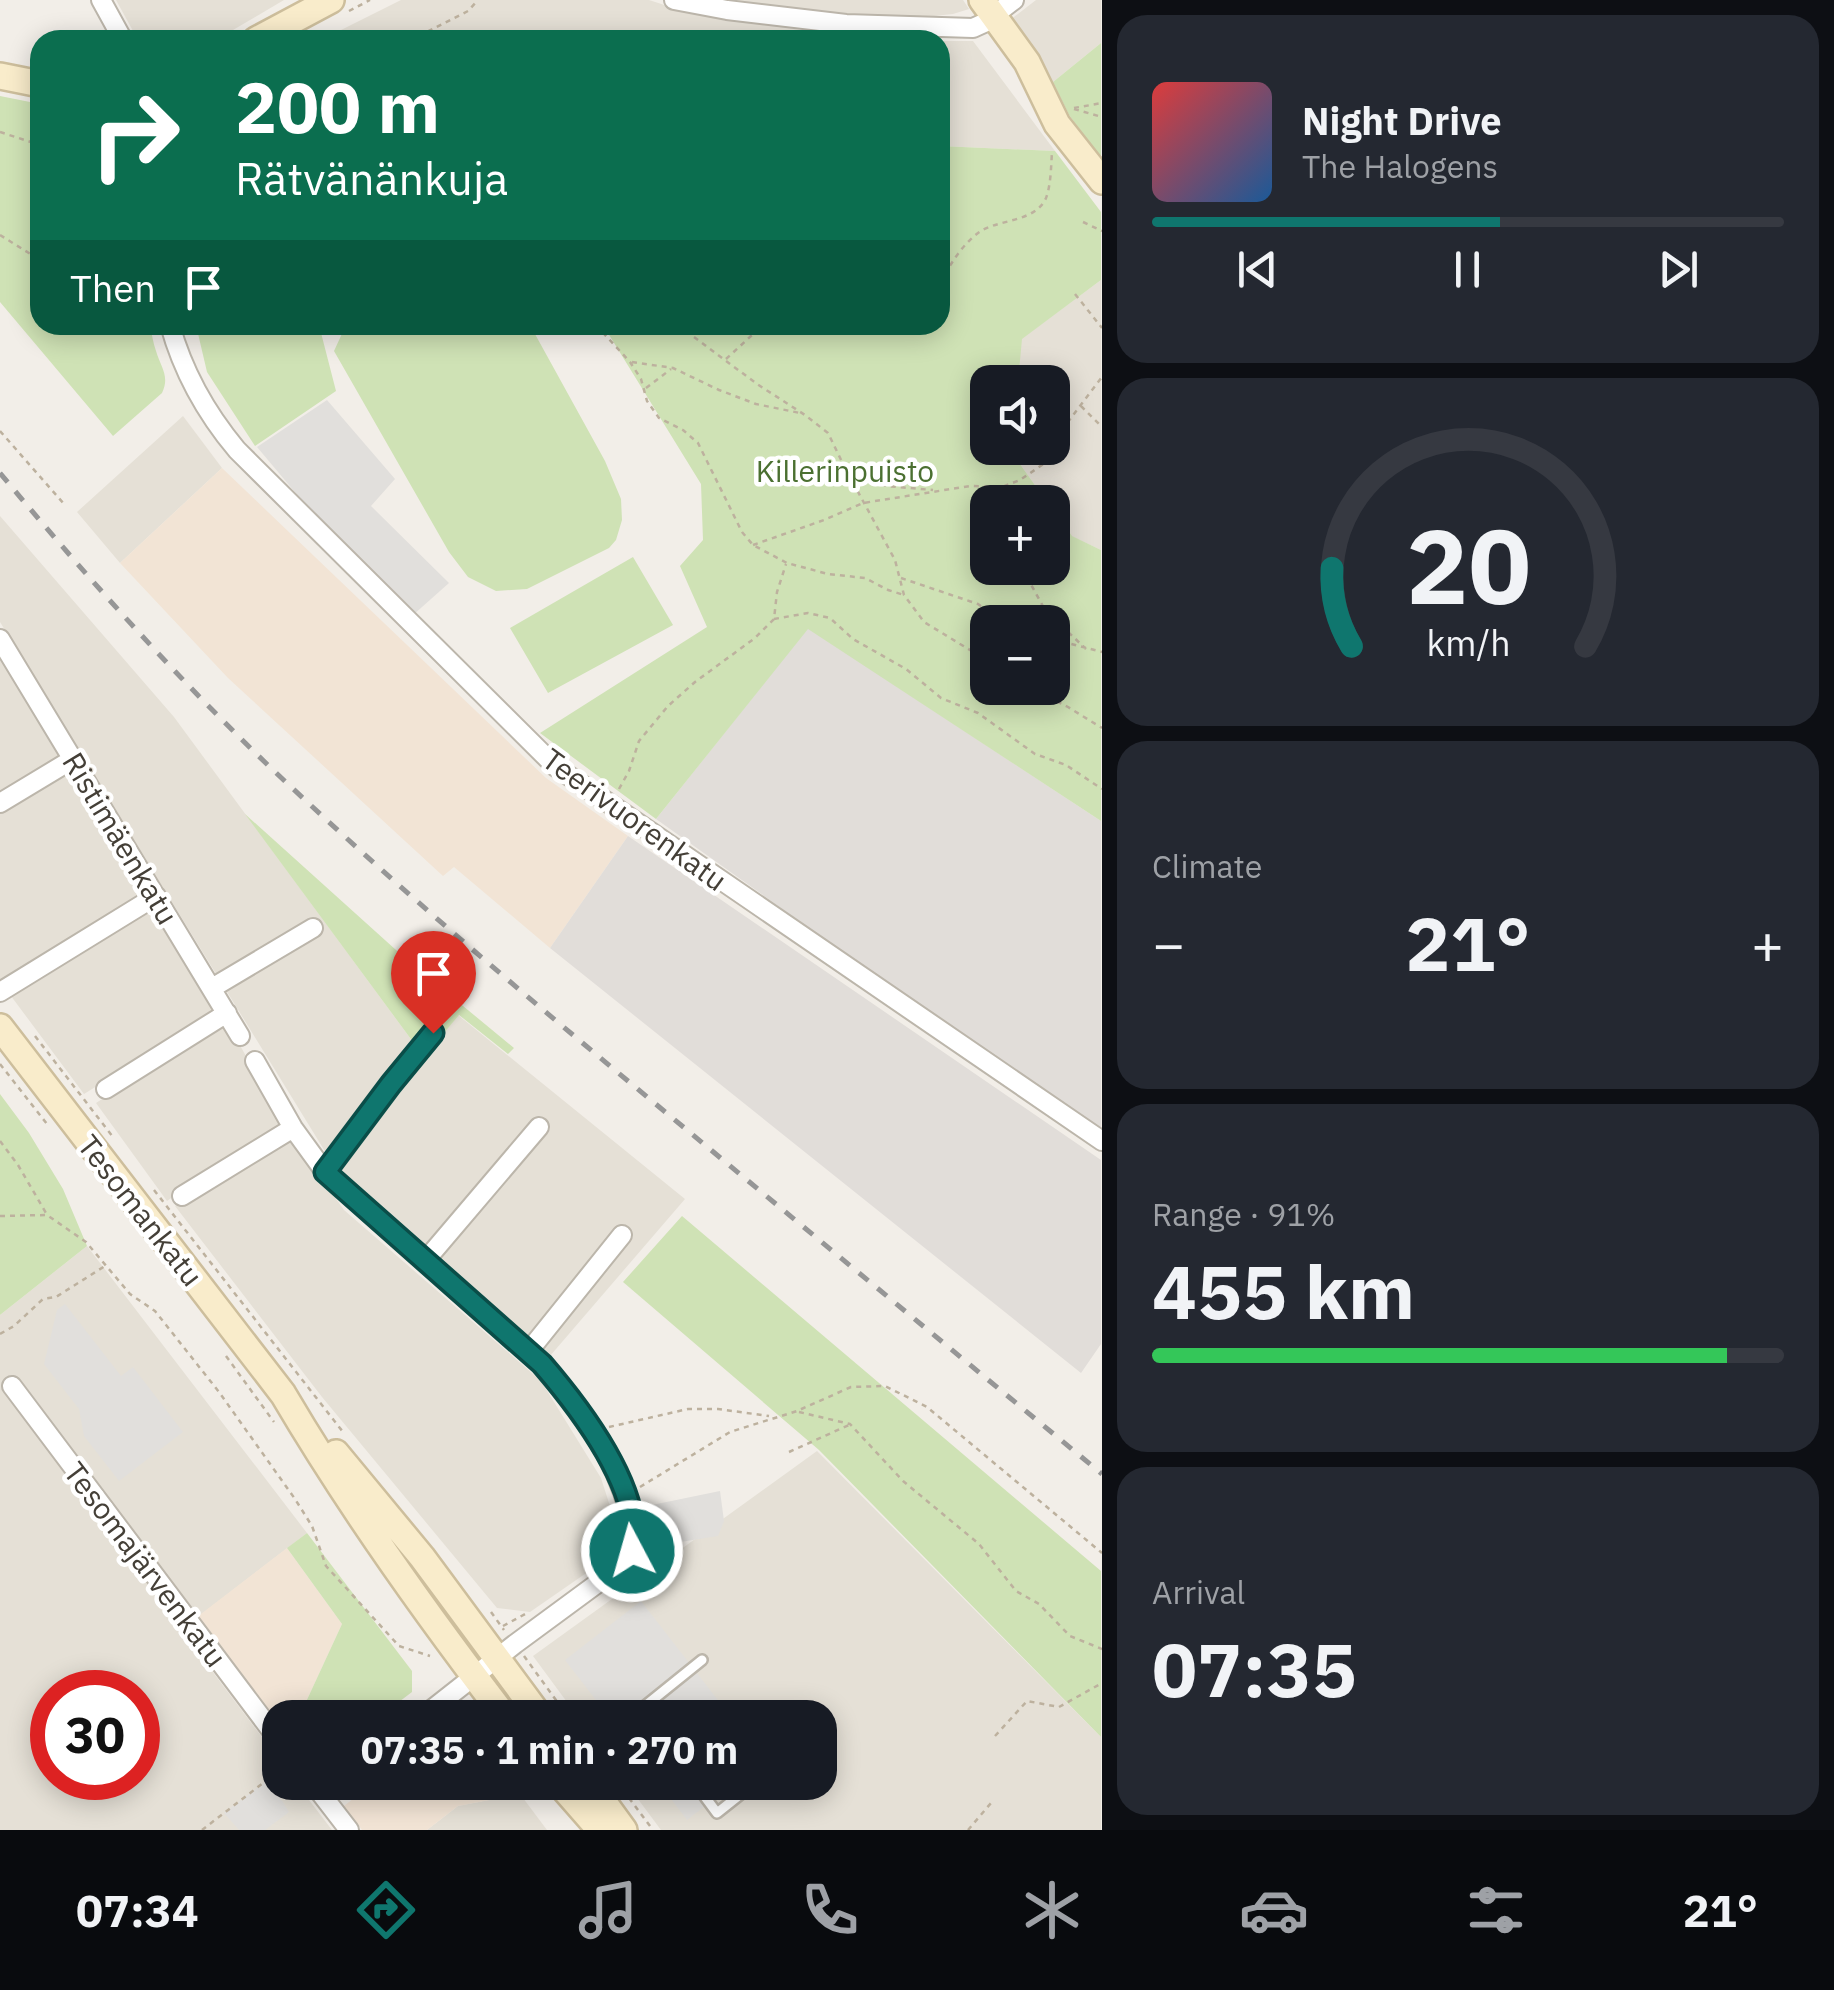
<!DOCTYPE html>
<meta charset="utf-8">
<style>
:root{--surface:#171b24;--page:#242831;--text:#f1f3f6;--muted:#9ea1a6;--line:#363941;--accent:#0f766e}
body{margin:0;font-family:"IBM Plex Sans",sans-serif;background:var(--page);color:var(--text);height:100vh;display:flex;flex-direction:column;font-size:38px;white-space:nowrap}
*{box-sizing:border-box;margin:0}
p{font-size:32px;color:var(--muted)}
.icon{flex:none;width:55px;height:55px;fill:none;stroke:currentColor;stroke-width:2;stroke-linecap:round;stroke-linejoin:round}
.map{position:relative;flex:1;overflow:hidden}
.sheet{display:flex;flex-direction:column;gap:15px;padding:15px;background:#0d0f14;width:732px}
.sheet>*{flex:none}
.hud{position:absolute;left:30px;top:30px;width:920px;height:305px;border-radius:30px;box-shadow:0 5px 25px #0003;background:#0b6e4f;color:#fff;overflow:hidden}
.fabs{position:absolute;left:970px;top:365px;display:grid;gap:20px}
.fabs a{display:grid;place-items:center;width:100px;height:100px;border-radius:20px;background:var(--surface);box-shadow:0 5px 25px #0003;font-size:50px}
.speed{position:absolute;left:30px;top:1670px;display:flex;gap:20px;font-size:50px;font-weight:700;text-align:center}
.speed>*{display:grid;place-content:center;width:130px;height:130px;border-radius:50%;background:var(--surface);box-shadow:0 5px 25px #0003;line-height:1}
.speed .limit{border:15px solid #d22;background:#fff;color:#111}
.pin{position:absolute;display:grid;place-items:center;width:85px;height:85px;color:#fff;margin:-102px -42px;border-radius:50% 50% 50% 0;rotate:-45deg;box-shadow:0 0 10px #0007}
.pin .icon{rotate:45deg}
.me{position:absolute;width:110px;margin:-55px;rotate:354deg;stroke-linejoin:round;filter:drop-shadow(0 0 8px #0008)}
.turn{display:flex;align-items:center;gap:35px;height:210px;padding:0 40px;font-size:45px}
.turn .icon{width:130px;height:130px;stroke-width:2.5}
.turn b{display:block;font-size:70px;line-height:85px}
.then{display:flex;align-items:center;height:95px;padding:0 40px;background:#0003;gap:20px;font-size:38px}
.big{font-size:75px;font-weight:700;line-height:1.1}
.sheet .widget{flex:1;display:flex;flex-direction:column;justify-content:center;gap:15px;min-width:0;padding:0 35px;border-radius:30px;background:var(--page)}
.sheet .dial{align-items:center;gap:0}
.dial svg{height:260px;overflow:visible;fill:none;stroke:var(--line);stroke-width:7;stroke-linecap:round;text-anchor:middle}
.dial text{fill:var(--text);stroke:none}
.song{display:flex;align-items:center;gap:30px}
.cover{width:120px;height:120px;border-radius:15px;background:linear-gradient(135deg,hsl(0 70% 55%),hsl(210 70% 35%))}
.played{height:10px;border-radius:5px;background:linear-gradient(90deg,var(--accent) 55%,var(--line) 55%)}
.keys{display:flex;justify-content:space-around;direction:ltr}
.heat{display:flex;justify-content:space-between;align-items:center;font-size:55px;direction:ltr}
.charge{height:15px;border-radius:8px;background:linear-gradient(90deg,#34c759 91%,var(--line) 0)}
.trip{position:absolute;left:262px;top:1700px;width:575px;height:100px;border-radius:30px;background:var(--surface);box-shadow:0 5px 25px #0003;font-weight:700;line-height:100px;text-align:center}
.tab-bar{display:flex;height:160px;justify-content:space-around;align-items:center;background:#090b0e;color:var(--muted)}
.tab-bar .icon{width:70px;height:70px}
.tab-bar .active{color:var(--accent)}
.tab-bar b{font-size:45px;color:var(--text)}
main{display:flex;flex:1;min-height:0}
.map>svg:first-child{display:block}
.residential{fill:#e5e0d6;fill-rule:evenodd}
.commercial{fill:#f2e4d5}
.industrial{fill:#e1ddd9}
.green{fill:#cfe2b5;fill-rule:evenodd}
.parking{fill:#e1dfdc}
.lines{fill:none;stroke-linecap:round;stroke-linejoin:round}
.lane-casing{stroke:#bcb6ab;stroke-width:14}
.street-casing{stroke:#bcb6ab;stroke-width:22}
.secondary-casing{stroke:#cdbe9c;stroke-width:30}
.path{stroke:#bdb19e;stroke-width:2.5;stroke-dasharray:5 5;stroke-linecap:butt}
.lane{stroke:#fff;stroke-width:9}
.street{stroke:#fff;stroke-width:18}
.secondary{stroke:#f9eccb;stroke-width:25}
.rail{stroke:#969696;stroke-width:5;stroke-dasharray:12 12;stroke-linecap:butt}
.route-casing{stroke:#0a4d48;stroke-width:25}
.route{stroke:#0f766e;stroke-width:18}
.labels{text-anchor:middle;dominant-baseline:central;stroke-width:9;stroke-linejoin:round;paint-order:stroke}
.park-label{font-size:30px;fill:#4b7031;stroke:#fff}
.street-label{font-size:30px;fill:#443f37;stroke:#fff}
</style>
<main>
<div class="map">
<svg width="1102" height="1830" viewBox="0 0 1102 1830">
<rect width="100%" height="100%" fill="#f2eee8"/>
<path class="residential" d="M116 0H284L216 40H138Z
M401 0H649L686 12 808 31 923 40H321Z
M723 0H963L969 9 953 14 895 20 831 17Z
M1036 0H1101V43L1053 82 1010 20Z
M940 41H973L1055 151 940 146Z
M1101 280V550L1071 536 1053 509 1052 502H1047L1012 453V448H1052V382H1018L1021 339Z
M183 416 222 468 120 563 77 512Z
M0 516 174 717 416 1046 326 1153 0 622Z
M0 656 59 750 57 761 0 797Z
M60 772 71 773 148 896 0 985V808Z
M144 909 158 910 214 1006 208 1017 84 1094 8 992Z
M458 1015 685 1199 550 1356 337 1170 383 1106Z
M214 1026H229L286 1127 200 1177 167 1201 96 1103Z
M293 1138 344 1210 541 1381 601 1478 616 1525 608 1558 530 1612 497 1608 322 1397 175 1206Z
M87 1246 307 1533 181 1630 280 1761V1782L296 1783 332 1830H0V1315ZM52 1692H138V1778H52Z
M817 1451 1101 1737V1830H661L626 1783 820 1782V1718L578 1717 533 1656Z
M520 1794 547 1830H427L458 1806Z"/>
<path class="commercial" d="M222 468 546 778 628 836 550 948 454 867 443 876 228 678 120 563Z
M287 1548 342 1624 299 1717 280 1718V1724L197 1617Z
M374 1782 511 1783 520 1794 458 1806 427 1830H362L344 1806Z"/>
<path class="industrial" d="M808 628 1101 821V1131L881 979 656 819Z
M628 836 1101 1160V1344L1081 1373 550 948Z"/>
<path class="green" d="M1101 43V158L1069 115 1053 82Z
M0 96 40 104V131L30 149 40 156V325H150C152 334 153 343 156 351 161 368 170 376 162 393L113 436 0 302Z
M940 146 1055 151 1101 212V280L1022 339 1018 382H988V448H1012V453L1047 502H988V568H1052L1053 509 1072 536 1101 550V821L808 629 656 819 540 733 707 627 680 566 703 540 701 484 603 325H940ZM988 622H1052V688H988Z
M196 325H319L336 391 255 446 207 372Z
M346 325H530L605 461 621 499 622 520 616 540 609 548 527 589 496 591 468 577 449 552 334 351Z
M633 557 673 625 548 693 510 628Z
M245 814 406 959 514 1048 508 1054 459 1015 443 1034 432 1026 416 1046Z
M0 1094 29 1133 63 1189 87 1246 0 1315Z
M682 1216 1101 1571V1737L819 1450 623 1282Z
M307 1533 412 1671V1692L379 1717H299L342 1624 287 1548Z"/>
<path class="parking" d="M327 400 395 479 371 506 449 583 413 615 326 529 257 447Z
M65 1304 121 1376 133 1367 183 1432 119 1481 84 1436 79 1409 44 1364 57 1310Z
M720 1491 724 1521 718 1536 655 1546 647 1506Z
M641 1601 731 1717H609L565 1660Z
M269 1779 289 1812 265 1830H239L224 1813Z
M659 1783H735L687 1820Z"/>
<g class="lines">
<defs>
<path id="lane" d="M645 1718 640 1710 702 1660
M694 1782 717 1813 756 1782"/>
<path id="street" d="M101 0 123 40
M674 0 727 10 846 24 973 28 984 23 1014 0
M170 325C183 372 206 413 237 450L556 767 1102 1141
M0 639 240 1036
M0 803 73 759
M212 988 313 928
M0 992 156 896
M255 1061 293 1128 325 1172 542 1364C580 1408 614 1455 629 1512 631 1519 635 1527 636 1534 636 1545 630 1555 625 1563L515 1644 421 1718
M106 1089 227 1013
M325 1172 391 1084 433 1033
M182 1196 293 1128
M425 1261 539 1127
M528 1352 622 1235
M12 1386 280 1742
M312 1782 349 1830"/>
<path id="secondary" d="M982 0 1027 62 1057 124 1102 181
M256 40 331 0
M0 76 40 84
M0 1027 283 1394C349 1506 426 1614 506 1718
M336 1453 422 1557 541 1718
M558 1782 600 1830
M589 1782 624 1830"/>
</defs>
<use href="#lane" class="lane-casing"/>
<use href="#street" class="street-casing"/>
<use href="#secondary" class="secondary-casing"/>
<path class="path" d="M349 11 370 0
M419 36 468 11 478 0
M1074 108 1102 103
M1074 109 1102 117
M0 132 40 145
M1083 222 1102 231
M0 235 40 260
M940 283C950 265 961 246 978 233 996 219 1035 223 1046 198 1051 185 1051 166 1052 152
M1075 294 1102 328
M596 325 630 362 641 379 647 401 659 418 683 430 698 443 742 532 753 545 787 563 828 574 865 578 888 590 904 595
M678 325 757 384 805 415 828 433 844 466 895 560 904 595 924 622 988 661
M726 359 751 336 767 325
M632 362 673 368 719 390 756 404 800 413
M646 388 671 369
M1081 406 1102 427
M0 431 64 504
M1061 451 1064 427 1102 377
M845 467 886 486 933 490
M1002 488 1007 502
M753 545 824 520 863 503 970 486 1002 487 1020 480 1045 463
M1022 568 1045 610 1086 649
M901 578 978 604 1003 622
M774 619 808 613 830 618 853 639 906 669 941 698 978 713 1035 754 1066 765 1102 789
M1052 639 1102 652
M1030 688 1068 707 1102 728
M619 789 629 771 639 741 668 706 695 682 755 638 774 619 777 592 786 564
M35 1036 113 1137
M0 1064 47 1124
M0 1141 18 1165 46 1213
M154 1190 343 1432
M0 1216 47 1215 86 1242 130 1294 155 1311 219 1392 295 1499 312 1526 326 1566 399 1646 430 1656
M0 1334 14 1326 43 1299 56 1297 105 1266
M226 1356 274 1422
M799 1412 850 1424 903 1481 979 1544 1016 1591 1039 1604 1070 1636 1102 1649
M609 1427 688 1409H718L769 1416
M789 1452 849 1425
M640 1487 730 1432 797 1411 851 1387 885 1386 927 1407 1102 1553
M491 1612 504 1630
M503 1626 527 1613
M524 1656 569 1718
M995 1736 1027 1701 1059 1707 1102 1683
M617 1782 653 1830
M202 1830 280 1770
M968 1830 991 1803"/>
<use href="#lane" class="lane"/>
<use href="#street" class="street"/>
<use href="#secondary" class="secondary"/>
<path class="rail" d="M0 473C85 575 175 676 271 768 410 900 558 1023 705 1145 837 1255 969 1364 1102 1474"/>
</g>
<g class="lines">
<defs>
<path id="route" d="M433 1033 391 1084 325 1172 542 1364C579 1407 645 1492 632 1551"/>
</defs>
<use href="#route" class="route-casing"/>
<use href="#route" class="route"/>
</g>
<g class="labels">
<g class="park-label">
<text x="845" y="470">Killerinpuisto</text>
</g>
<g class="street-label">
<text transform="translate(635 819) rotate(36)">Teerivuorenkatu</text>
<text transform="translate(121 838) rotate(59)">Ristimäenkatu</text>
<text transform="translate(141 1210) rotate(52)">Tesomankatu</text>
<text transform="translate(146 1564) rotate(53)">Tesomajärvenkatu</text>
</g>
</g>
</svg>
<div class="fabs">
<a><svg class="icon" aria-label="sound" viewBox="0 0 24 24"><path d="M4 9h4l5-4v14l-5-4H4zM17 9q2 3 0 6"/></svg></a>
<a>+</a>
<a>−</a>
</div>
<div class="speed"><div class="limit">30</div></div>
<div class="pin" style="left:433px;top:1033px;background:#d93025"><svg class="icon" aria-label="arrive" viewBox="0 0 24 24"><path d="M6 21V4h12l-3 4 3 4H6"/></svg></div>
<svg class="me" style="left:632px;top:1551px" viewBox="-20 -20 40 40"><circle r="17" fill="#0f766e" stroke="#fff" stroke-width="3"/><path d="M0-11L8 9 0 5-8 9z" fill="#fff"/></svg>
<div class="trip">07:35 · 1 min · 270 m</div>
<div class="hud">
<div class="turn"><svg class="icon" aria-label="right" viewBox="0 0 24 24"><path d="M7 20v-9h11M14 6l5 5-5 5"/></svg><div><b>200 m</b>Rätvänänkuja</div></div>
<div class="then">Then<svg class="icon" aria-label="arrive" viewBox="0 0 24 24"><path d="M6 21V4h12l-3 4 3 4H6"/></svg></div>
</div>
</div>
<section class="sheet">
<div class="widget">
<div class="song"><i class="cover"></i><div><b>Night Drive</b><p>The Halogens</p></div></div>
<div class="played"></div>
<div class="keys"><svg class="icon" aria-label="previous" viewBox="0 0 24 24"><path d="M18 5L8 12l10 7zM5 5v14"/></svg><svg class="icon" aria-label="pause" viewBox="0 0 24 24"><path d="M8 5v14M16 5v14"/></svg><svg class="icon" aria-label="next" viewBox="0 0 24 24"><path d="M6 5l10 7-10 7zM19 5v14"/></svg></div>
</div>
<div class="widget dial"><svg viewBox="0 0 100 80">
<path d="M14 69A42 42 0 1 1 86 69"/>
<path d="M14 69A42 42 0 0 1 8 45" stroke="#0f766e"/>
<text x="50" y="56" font-size="32" font-weight="700">20</text>
<text x="50" y="72" font-size="11">km/h</text>
</svg></div>
<div class="widget"><p>Climate</p>
<div class="heat"><a>−</a><b class="big">21°</b><a>+</a></div>
</div>
<div class="widget"><p>Range · 91%</p><b class="big">455 km</b><div class="charge"></div></div>
<div class="widget"><p>Arrival</p><b class="big">07:35</b></div>
</section>
</main>
<nav class="tab-bar">
<b>07:34</b>
<svg class="icon active" aria-label="directions" viewBox="0 0 24 24"><path d="M12 3l9 9-9 9-9-9zM9 14v-3h6M13 9l2 2-2 2"/></svg>
<svg class="icon" aria-label="music" viewBox="0 0 24 24"><path d="M9 18V5l10-2v13"/><circle cx="6" cy="18" r="3"/><circle cx="16" cy="16" r="3"/></svg>
<svg class="icon" aria-label="phone" viewBox="0 0 24 24"><path d="M5 4h4l2 5-3 2q2 4 5 5l2-3 5 2v4C11 20 4 13 5 4z"/></svg>
<svg class="icon" aria-label="climate" viewBox="0 0 24 24"><path d="M12 3v18M4 7l16 10M4 17L20 7"/></svg>
<svg class="icon" aria-label="car" viewBox="0 0 24 24"><path d="M5 17H2v-5l4-1 3-4h7l3 4 3 1v5h-3M9 17h6M6 11h13"/><circle cx="7" cy="17" r="2"/><circle cx="17" cy="17" r="2"/></svg>
<svg class="icon" aria-label="filters" viewBox="0 0 24 24"><path d="M4 7h16M4 17h16"/><circle cx="9" cy="7" r="2"/><circle cx="15" cy="17" r="2"/></svg>
<b>21°</b>
</nav>
